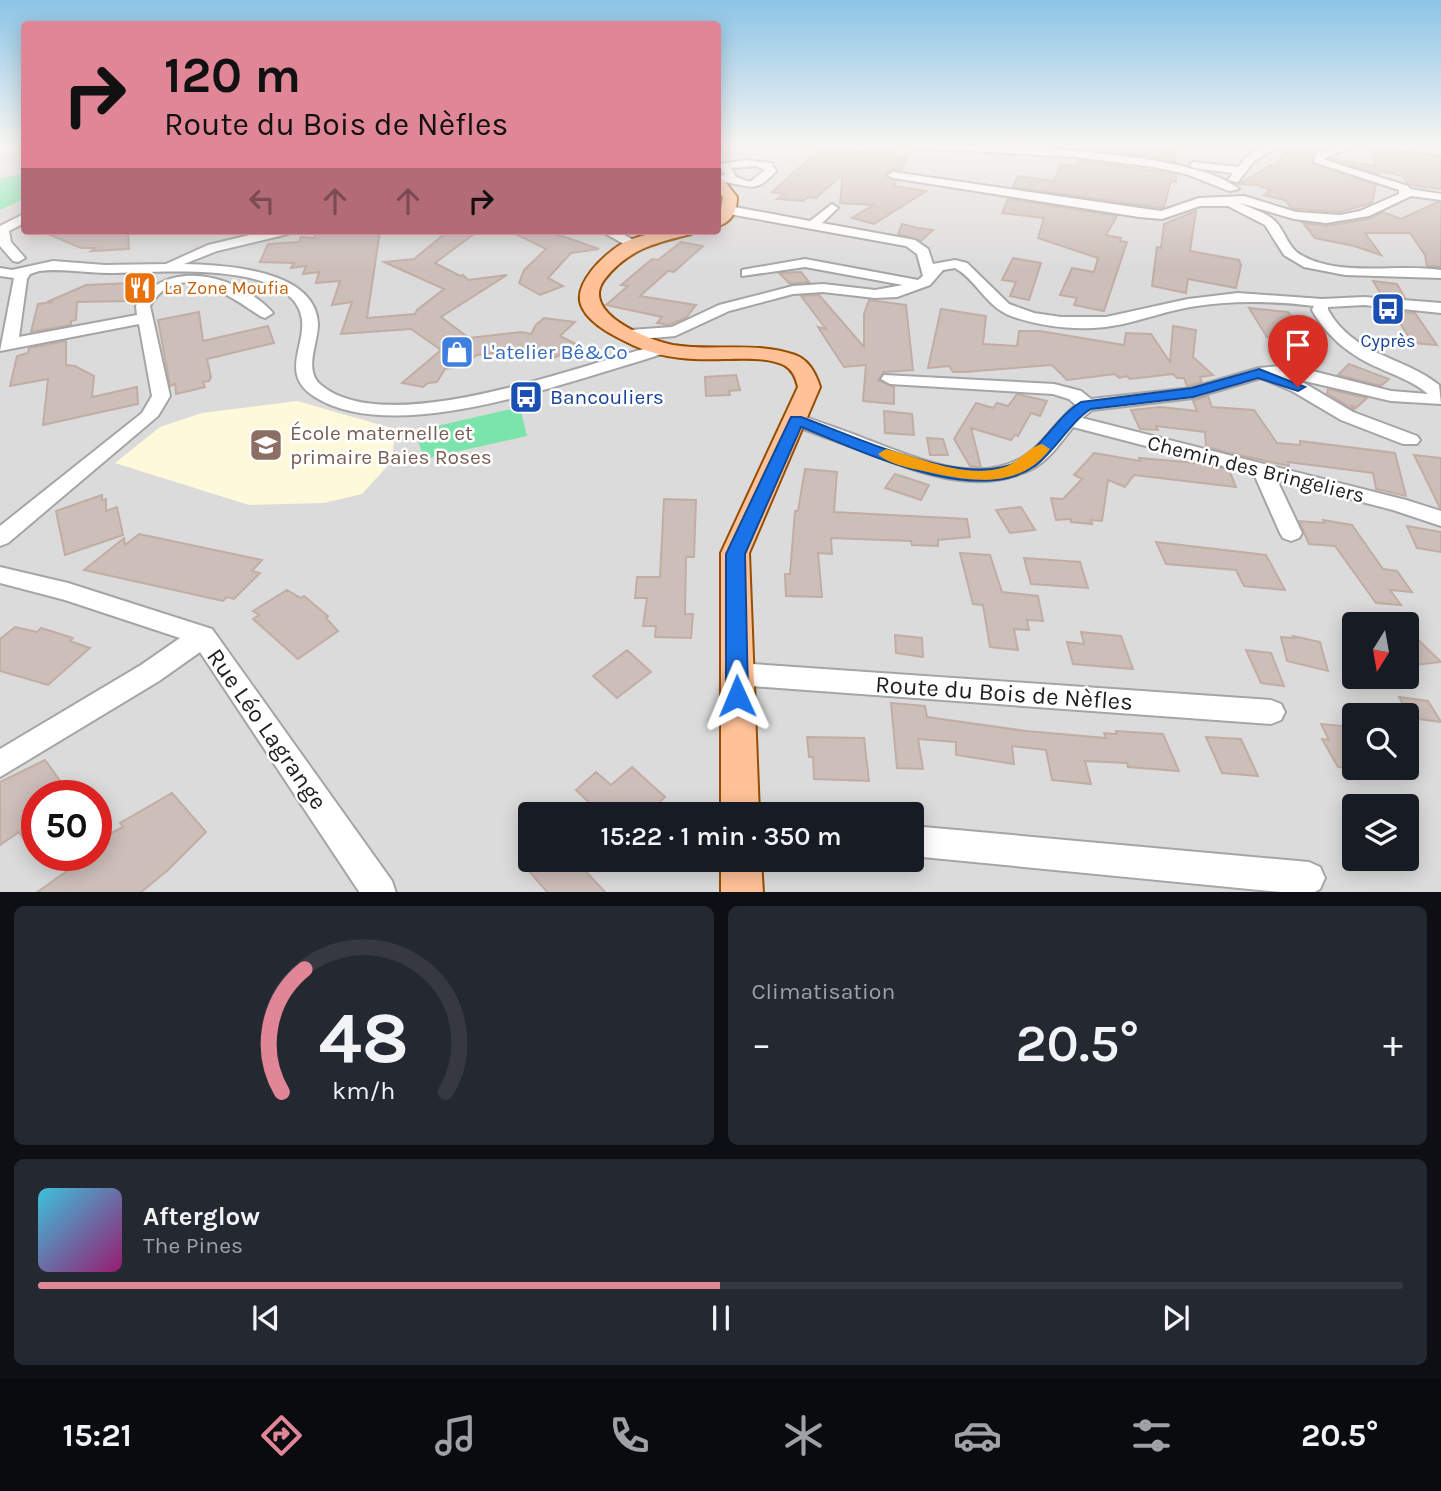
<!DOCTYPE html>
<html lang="fr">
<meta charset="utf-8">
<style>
:root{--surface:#171b24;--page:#242831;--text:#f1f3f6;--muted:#9ea1a6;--line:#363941;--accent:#e08696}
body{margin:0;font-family:Karla,sans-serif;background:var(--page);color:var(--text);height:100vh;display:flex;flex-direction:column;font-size:26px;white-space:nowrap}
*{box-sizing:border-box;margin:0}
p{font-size:23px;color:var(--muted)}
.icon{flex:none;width:38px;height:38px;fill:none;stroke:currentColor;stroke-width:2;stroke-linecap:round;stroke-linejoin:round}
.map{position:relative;height:892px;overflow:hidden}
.side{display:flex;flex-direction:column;gap:14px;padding:14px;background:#0d0f14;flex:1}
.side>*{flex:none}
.hud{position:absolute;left:21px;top:21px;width:700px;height:214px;border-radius:7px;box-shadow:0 4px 18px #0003;background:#e08696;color:#111;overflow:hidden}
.needle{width:46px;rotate:191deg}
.buttons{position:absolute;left:1342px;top:612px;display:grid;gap:14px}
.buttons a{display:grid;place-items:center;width:77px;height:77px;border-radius:7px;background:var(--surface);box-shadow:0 4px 18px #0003;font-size:35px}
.speed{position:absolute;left:21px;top:780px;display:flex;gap:14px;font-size:35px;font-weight:700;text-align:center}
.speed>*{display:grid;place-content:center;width:91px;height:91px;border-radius:50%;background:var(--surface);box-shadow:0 4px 18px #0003;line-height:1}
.speed .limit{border:10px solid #d22;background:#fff;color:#111}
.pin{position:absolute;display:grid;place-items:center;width:60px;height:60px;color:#fff;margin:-72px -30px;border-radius:50% 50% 50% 0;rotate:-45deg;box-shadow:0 0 7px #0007}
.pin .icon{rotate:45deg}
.me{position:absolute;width:77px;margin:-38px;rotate:359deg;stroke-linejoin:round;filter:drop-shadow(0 0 5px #0008)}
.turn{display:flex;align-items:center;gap:24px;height:147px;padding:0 28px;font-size:32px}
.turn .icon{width:91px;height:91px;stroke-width:2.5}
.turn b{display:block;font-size:49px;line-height:60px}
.lanes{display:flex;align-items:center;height:66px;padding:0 28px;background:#0003;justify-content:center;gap:35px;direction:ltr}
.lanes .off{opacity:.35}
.big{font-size:52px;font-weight:600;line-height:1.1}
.side .tile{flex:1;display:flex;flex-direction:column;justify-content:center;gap:10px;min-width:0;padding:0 24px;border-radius:10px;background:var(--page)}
.side .dial{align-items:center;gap:0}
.dial svg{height:182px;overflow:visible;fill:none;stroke:var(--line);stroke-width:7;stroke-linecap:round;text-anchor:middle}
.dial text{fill:var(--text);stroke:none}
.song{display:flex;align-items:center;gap:21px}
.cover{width:84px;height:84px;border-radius:10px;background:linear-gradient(135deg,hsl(190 70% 55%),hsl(320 70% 35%))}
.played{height:7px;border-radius:4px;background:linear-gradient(90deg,var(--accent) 50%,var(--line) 50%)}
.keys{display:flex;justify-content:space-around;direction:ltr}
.heat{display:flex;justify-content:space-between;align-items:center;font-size:38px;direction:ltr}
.side .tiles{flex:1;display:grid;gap:14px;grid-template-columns:1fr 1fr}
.tile:last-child{grid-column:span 2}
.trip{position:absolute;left:518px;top:802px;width:406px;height:70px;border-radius:7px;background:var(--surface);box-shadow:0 4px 18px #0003;font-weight:600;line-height:70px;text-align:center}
.dock{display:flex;height:112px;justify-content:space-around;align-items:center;background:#090b0e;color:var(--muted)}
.dock .icon{width:49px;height:49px}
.dock .active{color:var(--accent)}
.dock b{font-size:32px;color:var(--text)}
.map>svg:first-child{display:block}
.residential{fill:#dcdbdb;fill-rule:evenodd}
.education{fill:#fff9dc}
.pitch{fill:#7be4ab}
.parking{fill:#dedede}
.building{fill:#ccbeb9;stroke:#c2ada4;stroke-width:2}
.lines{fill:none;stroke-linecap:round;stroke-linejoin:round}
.minor-casing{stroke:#a5a5a5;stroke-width:4}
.major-casing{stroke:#974d00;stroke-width:4}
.minor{fill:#fff;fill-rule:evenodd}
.major{fill:#ffc298;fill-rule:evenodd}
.route{fill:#1a73e8;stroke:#114b97;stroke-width:2}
.slow{fill:#f59e0b}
.labels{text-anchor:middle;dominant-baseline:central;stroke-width:5;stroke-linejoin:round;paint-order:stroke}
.far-food-label{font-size:18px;fill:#c56008;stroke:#fff;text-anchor:start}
.far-transit-label{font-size:18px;fill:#164399;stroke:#fff}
.shop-label{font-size:21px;fill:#366cbe;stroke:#fff;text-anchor:start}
.transit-label{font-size:21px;fill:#164399;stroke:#fff;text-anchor:start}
.education-label{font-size:21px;fill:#785e54;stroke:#fff;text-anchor:start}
.street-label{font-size:21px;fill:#1e1e1e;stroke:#fff}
.near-street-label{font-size:24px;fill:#1e1e1e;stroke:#fff}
</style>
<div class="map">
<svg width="1441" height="893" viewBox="0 0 1441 893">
<rect width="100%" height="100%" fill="#f0e9e3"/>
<path class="residential" d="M0 144H24V231H718V164L815 151 821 144H1441V892H0ZM1354 625H1407V677H1354ZM1354 716H1407V768H1354ZM37 796H96V856H37ZM1354 807H1407V859H1354ZM530 814H912V859H530Z"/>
<path class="education" d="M297 401 395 429 392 461 362 494 324 503 249 505 115 463 160 427 202 413Z"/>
<path class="pitch" d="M24 173V199L0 210V179Z
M520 407 527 436 424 459 415 431Z"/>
<path class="parking" d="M718 144H765L756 145 768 154 723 159 718 165Z"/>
<path class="building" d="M872 144H898L890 156 907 157 901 171 892 170 886 176 896 181 894 186 926 191 874 224 852 218 873 205 840 203 843 174 816 198 808 197 803 201 777 199 784 194 772 192 811 157H816L824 147 866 152Z
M1085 144H1175V162L1082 149Z
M1290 144H1321L1319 146 1327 148 1315 152 1312 163 1376 185 1372 203 1340 212 1296 209 1291 208 1285 200 1264 195 1271 190 1256 185 1239 184 1271 165H1276Z
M1372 147 1441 156V189L1416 186 1407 183 1403 176 1380 171 1379 174 1330 159 1377 166 1370 148Z
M1078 160 1176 174V182L1171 181 1164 207 1161 208 1013 187 1018 176 1054 181 1061 165H1076Z
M1008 199 1117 216 1106 235 1121 238 1120 241 1127 242 1104 311 1074 305 1077 298 1060 295 1072 268 1094 272 1098 258 1038 238 1044 218 1002 213Z
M1438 202H1441V267L1427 266 1425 255 1410 233H1365L1381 255 1354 246 1315 238 1303 223 1326 226 1369 219 1383 212 1401 219Z
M1196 211 1190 251 1239 260 1241 265 1236 288 1188 279 1186 293 1152 286 1157 247 1161 248 1164 224Z
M902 224 918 228 933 230 921 241 898 234Z
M41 231H128L129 249 91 251 95 248H81Z
M323 231H380L367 318 415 314 417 310 444 289 384 262 414 259 448 231H478L435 263 460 276 463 275 468 280 507 275 441 317 469 338 522 332 531 334 536 325 544 318 575 322 560 336 580 346 551 359 533 348 477 355 459 367 445 369 437 382 428 383 423 387 402 383 441 350 411 329 341 334 352 302 332 305 340 281 316 283 319 272 303 274 306 266 291 268 294 263 260 262 268 244 299 242 301 237 314 238 317 232Z
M510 231H548L599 249 571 253 548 278 563 286 540 295 519 283 524 270 546 249Z
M681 242 703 246 674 272 668 271 640 296 696 305 686 318 668 325 657 323 662 317 606 305 628 286 621 285 652 259 658 260Z
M1013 258 1041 263 1029 300 1010 296 1016 282 1002 280Z
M801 272 809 282 790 284 779 273Z
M1373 281 1397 284 1405 298 1382 296Z
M129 283 130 301 77 302 76 320 71 321V325L31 332 38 304 53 302H47L86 285Z
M819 295 864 347V314L869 300 906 305 913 370 884 372 878 380 894 387V404L863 401 866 365 844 367 818 327 826 329 801 296Z
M1249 308 1288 312 1311 344 1267 337Z
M941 309 986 316 983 344 1017 346 1019 331H1040L1124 345 1126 333 1151 334 1170 362 1173 326 1196 330 1193 357 1213 375 1200 377 1202 382 1187 386 1184 378H1177L1173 374 1130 379 1127 376 1119 378 1115 374 1067 380 1052 365 964 372H953L949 366 928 368Z
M1392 311 1415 313 1437 345 1413 343Z
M199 312 203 341 268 326 274 343 207 359 211 377 209 381 203 382 205 387 176 394 175 384 170 386 158 320Z
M66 341V365L75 366 94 376 92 397 137 387 138 404 43 425 48 379 10 386 17 356 28 353 29 348Z
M1349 364 1389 379 1381 386 1338 375Z
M736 375 740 390 729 391 730 395 706 396 705 377Z
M1328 389 1367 398 1356 408 1352 406 1354 410 1327 393Z
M1017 394 1047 401 1040 416 1031 413 1018 436 1015 435 1011 440 971 428 981 467 970 466 954 439 976 403 993 408 997 403 1008 406Z
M1208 396 1212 407 1254 410 1277 443 1300 445V441L1395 453 1406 496 1376 489 1373 473 1288 462 1289 466 1229 453 1206 447 1205 432 1156 426 1158 430 1140 429 1131 410 1160 407 1197 411 1193 401Z
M884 411 912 414 914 435 885 433Z
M927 438 943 439 948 455H930Z
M1094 453 1140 461 1139 458 1207 464 1229 470 1236 487 1134 475 1125 487 1108 480 1102 521 1091 520 1092 524 1071 522V519L1056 520 1051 498 1063 499 1082 479 1074 475Z
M1414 455 1441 458V508H1440Z
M805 469 837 472 834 512 967 519 970 537 938 540V546L912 545 911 541 831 538 832 554 818 553 822 597 786 596 785 574H790L795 511H798Z
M895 474 929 485 921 500 885 488Z
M102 495V500L106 499V511L117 507 123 535 65 555 56 511Z
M664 499 696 500 694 557H686L685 614H693L691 638 655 637 656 626H643L647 598H635L637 577H660Z
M1021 507 1035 530 1010 533 996 510Z
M1323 520 1352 525 1383 569 1397 571 1412 592 1390 590 1401 605 1376 603 1335 546 1309 544 1299 521 1325 523Z
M1407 526 1441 532V552L1417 548Z
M139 534 262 560 252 571 260 573 234 599 227 597 223 601 84 570 124 538 125 545Z
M1156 542 1266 555 1285 590 1244 586 1236 570 1166 564Z
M960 553 990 555 1002 592 1038 596 1043 621 1027 620 1029 630 1014 629 1018 650 990 647 983 605 973 604Z
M1024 558 1080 562 1088 588 1031 584Z
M287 590 301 598 304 596 328 616 326 618 338 631 298 659 253 619 259 615 253 611Z
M15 627 37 632 41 628 73 638 70 641 90 648 48 685 0 671V639Z
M1407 629 1441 662 1407 666Z
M1081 632 1121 636 1133 669 1073 664 1067 642 1084 644Z
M895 635 922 638 923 657 896 653Z
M1293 636 1320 642 1328 671 1287 661 1281 637 1294 638Z
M627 650 651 672 617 698 593 676Z
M1246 650 1271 653 1284 686 1261 683Z
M1399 697 1428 701 1441 722 1411 718Z
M891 703 925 706 927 717 1026 731 1106 738 1104 733 1117 734 1116 731 1163 734 1179 771 1128 767 1127 763 1085 761 1091 784 1052 780 1046 750 1012 746 1014 764 956 755V742L918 739 923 769 897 768Z
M1321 724 1351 727 1354 733V768L1338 767 1322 739 1329 740Z
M807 737 864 738 869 781 814 779 813 757H809Z
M1206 737 1241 739 1258 776 1222 773Z
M45 760 71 796H37V828L23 838 19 832 0 845V782Z
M632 767 665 797 647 814H601L576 790 596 772 611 785Z
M172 793 206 832 168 870 140 893H36L88 856H96V841L123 827 120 823Z
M534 859H574L606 893H548L528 870Z"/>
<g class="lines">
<defs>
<path id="minor" d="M913 144C980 144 1191 149 1239 189L1229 191 1186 174 1154 167 1075 157 917 148Z
M1264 144H1274L1276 148 1254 161 1238 182 1228 180 1233 173 1194 168 1189 165 1194 162 1238 167 1246 157 1265 147Z
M1345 144H1359L1325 158V160L1408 186 1410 189 1441 194V200L1411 196 1369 216 1326 223 1294 219 1240 203C1251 209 1265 212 1274 220 1285 230 1287 247 1301 255 1341 278 1396 263 1441 270V278L1345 275 1304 267 1284 255 1265 225 1228 206H1200L1162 219 1139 217 893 178 888 175 893 172 1161 211 1199 198 1244 196 1296 212 1340 215 1360 211 1399 194V190L1314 162 1316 154Z
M746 160 771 163 776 171C753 198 746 182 718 182V176L725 175 719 166 720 164ZM756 166 765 170 750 182 736 177 731 168Z
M832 204 838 208 822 223 915 240 928 249 933 264 955 260 967 263 1009 304 1034 313 1061 317H1106L1188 299 1238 293 1322 299 1364 297 1441 303V313L1364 305 1328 307V310C1354 356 1403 356 1439 385L1441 404 1391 401 1283 376 1304 383 1353 412 1417 436 1420 440 1417 444H1403L1341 420 1292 391 1261 378 1193 398 1092 410 1082 418 1406 500 1441 511V526L1393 510 1277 480 1302 533 1299 538 1291 541 1283 538 1280 533 1254 474 1073 427C1061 442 1049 460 1032 469 975 497 915 471 860 450 837 441 813 433 789 424L787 420 789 416H803C824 424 846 431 868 440 914 457 970 484 1018 460 1042 448 1055 421 1076 405L1069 399 1053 394 890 384 881 379 884 375 1054 384 1081 391 1091 399 1191 388 1259 368 1289 365 1391 391 1428 394C1413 381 1396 376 1379 368 1351 356 1327 337 1312 310L1314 306C1273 301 1231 300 1190 307 1167 311 1145 319 1123 324 1086 332 1046 328 1011 316 985 306 977 280 955 268L943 270 930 285 897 297 875 298 823 292 793 294 729 311 675 336 630 340 622 335 630 330 672 327 719 305 793 286 823 284 875 290 903 285 805 267 742 276V270L747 269 805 259 918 280 923 276 917 254 906 246 729 214 723 210 729 206 810 221Z
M24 214V223L9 231 11 242 25 258 18 262 13 261 0 246V226Z
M267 231H290L288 234 217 251 184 264C224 265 316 269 318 324 318 344 303 370 321 385 388 441 585 363 662 344L670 349 668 352 640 361C557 385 393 446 315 397 275 372 313 340 299 309 277 260 153 273 108 273 85 273 62 268 39 271L30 274 27 279 19 337 137 315 136 306C166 256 239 275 273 313L265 318 260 316C229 295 178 258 150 306L170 396 158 416 8 543 0 546V526L142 413 152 396 139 324 0 351 14 278 0 276V268L12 270 53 261 105 265 166 264 208 245Z
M601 231H617L641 244 639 247H629Z
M0 567 68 583 212 629 392 881 396 893H360L200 652 159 681 0 777V749L141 665 180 638 65 600 0 583Z
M737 663 1271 700 1281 704 1285 712 1281 720 1271 724 737 685 728 682 724 674 728 666Z
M912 826 1309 862 1320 867 1325 878 1320 889 1313 893H1291L912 856Z"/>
<path id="major" d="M718 178 723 179 737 197C737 210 732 222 718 226V213L721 209 723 197 718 191Z
M661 231H693L691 234C655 243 628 249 604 280 580 313 648 340 673 345 714 352 756 341 795 355 809 360 816 374 820 387L749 553 759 814H721V553L798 387C796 378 793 370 784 365 767 357 743 359 725 359 695 360 663 359 635 346 618 338 592 326 583 309 569 286 606 252 625 242 636 237 649 234 661 231Z
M721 859H761L763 893H721Z"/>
</defs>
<use href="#minor" class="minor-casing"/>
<use href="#major" class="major-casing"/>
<use href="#minor" class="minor"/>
<use href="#major" class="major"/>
</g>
<linearGradient id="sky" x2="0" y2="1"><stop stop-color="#8bc4e5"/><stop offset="0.54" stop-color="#f8f5f2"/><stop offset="1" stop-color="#f8f5f2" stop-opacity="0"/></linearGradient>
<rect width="1441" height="269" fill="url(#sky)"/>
<path class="route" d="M1259 369 1305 387 1298 391 1258 378 1193 397 1091 409C1072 420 1054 452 1035 466 975 508 860 450 801 427L745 554 748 696 745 703 737 705 729 703 726 696V554L791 417H801C854 436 974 494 1024 458 1045 442 1059 415 1081 402L1192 388Z"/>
<path class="slow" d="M1042 444 1050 449C1018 491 968 481 924 471 909 468 888 464 878 454L886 449C923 458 966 480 1005 467 1019 462 1029 447 1042 444Z"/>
<defs>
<symbol id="restaurant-square" viewBox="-11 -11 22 22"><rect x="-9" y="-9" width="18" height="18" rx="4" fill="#e8710a" stroke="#fff"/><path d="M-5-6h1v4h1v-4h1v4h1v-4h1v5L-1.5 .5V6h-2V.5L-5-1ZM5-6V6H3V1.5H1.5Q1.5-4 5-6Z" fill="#fff"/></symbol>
<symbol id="bus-square" viewBox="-11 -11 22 22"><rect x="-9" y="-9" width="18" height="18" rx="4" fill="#1a4fb4" stroke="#fff"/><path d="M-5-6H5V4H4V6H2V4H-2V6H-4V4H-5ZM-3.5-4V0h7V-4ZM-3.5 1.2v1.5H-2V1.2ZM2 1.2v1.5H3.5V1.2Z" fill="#fff"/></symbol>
<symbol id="shop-square" viewBox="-11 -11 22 22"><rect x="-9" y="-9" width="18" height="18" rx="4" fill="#3f7fe0" stroke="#fff"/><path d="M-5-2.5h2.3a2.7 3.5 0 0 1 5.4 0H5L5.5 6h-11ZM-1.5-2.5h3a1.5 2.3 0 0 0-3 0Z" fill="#fff"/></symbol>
<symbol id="school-square" viewBox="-11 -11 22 22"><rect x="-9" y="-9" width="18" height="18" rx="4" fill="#8d6e63" stroke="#fff"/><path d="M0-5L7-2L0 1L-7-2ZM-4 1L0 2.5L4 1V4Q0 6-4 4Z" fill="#fff"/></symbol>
</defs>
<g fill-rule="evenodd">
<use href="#restaurant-square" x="121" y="269" width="38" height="38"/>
<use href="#bus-square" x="1369" y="290" width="38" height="38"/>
<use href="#shop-square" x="438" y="333" width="38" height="38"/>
<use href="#bus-square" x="507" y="378" width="38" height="38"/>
<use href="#school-square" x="247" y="426" width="38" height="38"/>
</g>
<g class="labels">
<g class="far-food-label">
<text x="164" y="288">La Zone Moufia</text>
</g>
<g class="far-transit-label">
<text x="1388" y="341">Cyprès</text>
</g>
<g class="shop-label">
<text x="482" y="352">L'atelier Bê&amp;Co</text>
</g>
<g class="transit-label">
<text x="550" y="397">Bancouliers</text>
</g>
<g class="education-label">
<text x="290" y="433">École maternelle et<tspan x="290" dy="24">primaire Baies Roses</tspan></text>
</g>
<g class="street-label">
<text transform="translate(1256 469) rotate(14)">Chemin des Bringeliers</text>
</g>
<g class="near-street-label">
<text transform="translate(1004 693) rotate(4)">Route du Bois de Nèfles</text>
<text transform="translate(267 729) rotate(55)">Rue Léo Lagrange</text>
</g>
</g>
</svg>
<div class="buttons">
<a><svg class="needle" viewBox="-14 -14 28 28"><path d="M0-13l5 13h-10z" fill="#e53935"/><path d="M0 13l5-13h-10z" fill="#9ea1a6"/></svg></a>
<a><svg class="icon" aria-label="search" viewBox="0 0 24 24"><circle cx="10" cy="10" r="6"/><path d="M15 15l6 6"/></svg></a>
<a><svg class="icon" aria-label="layers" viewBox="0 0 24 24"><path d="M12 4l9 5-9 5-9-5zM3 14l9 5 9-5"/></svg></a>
</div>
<div class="speed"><div class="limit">50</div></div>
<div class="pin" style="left:1298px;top:387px;background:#d93025"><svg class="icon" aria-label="arrive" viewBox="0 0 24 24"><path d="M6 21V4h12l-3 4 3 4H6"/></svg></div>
<svg class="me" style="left:737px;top:696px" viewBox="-20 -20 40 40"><path d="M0-17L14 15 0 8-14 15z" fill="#1a73e8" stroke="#fff" stroke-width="4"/></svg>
<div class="trip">15:22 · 1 min · 350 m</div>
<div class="hud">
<div class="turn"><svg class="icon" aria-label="right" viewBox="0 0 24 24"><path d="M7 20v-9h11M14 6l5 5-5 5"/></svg><div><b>120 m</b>Route du Bois de Nèfles</div></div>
<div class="lanes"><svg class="icon off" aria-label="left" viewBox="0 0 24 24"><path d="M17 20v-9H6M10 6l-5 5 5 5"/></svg><svg class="icon off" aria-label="ahead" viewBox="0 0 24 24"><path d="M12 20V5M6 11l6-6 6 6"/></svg><svg class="icon off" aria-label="ahead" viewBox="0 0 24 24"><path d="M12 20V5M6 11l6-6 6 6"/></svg><svg class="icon" aria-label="right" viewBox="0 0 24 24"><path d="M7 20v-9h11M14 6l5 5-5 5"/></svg></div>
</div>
</div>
<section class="side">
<div class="tiles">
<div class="tile dial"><svg viewBox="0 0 100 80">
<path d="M14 69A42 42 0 1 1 86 69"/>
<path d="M14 69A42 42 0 0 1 24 15" stroke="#e08696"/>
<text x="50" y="56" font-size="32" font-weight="700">48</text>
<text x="50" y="72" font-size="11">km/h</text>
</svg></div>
<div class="tile"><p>Climatisation</p>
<div class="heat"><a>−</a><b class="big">20.5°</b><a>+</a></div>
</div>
<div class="tile">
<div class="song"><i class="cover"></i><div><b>Afterglow</b><p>The Pines</p></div></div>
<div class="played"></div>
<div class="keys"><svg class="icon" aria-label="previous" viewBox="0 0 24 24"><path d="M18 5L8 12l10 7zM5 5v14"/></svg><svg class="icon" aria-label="pause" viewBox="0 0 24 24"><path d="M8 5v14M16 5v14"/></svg><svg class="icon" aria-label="next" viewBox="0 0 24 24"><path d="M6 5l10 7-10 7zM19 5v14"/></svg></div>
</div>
</div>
</section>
<nav class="dock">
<b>15:21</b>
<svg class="icon active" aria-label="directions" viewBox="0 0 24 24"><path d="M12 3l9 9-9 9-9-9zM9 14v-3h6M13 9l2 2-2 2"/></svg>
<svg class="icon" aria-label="music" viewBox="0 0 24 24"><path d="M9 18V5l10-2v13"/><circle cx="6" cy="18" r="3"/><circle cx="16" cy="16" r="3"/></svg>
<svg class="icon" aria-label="phone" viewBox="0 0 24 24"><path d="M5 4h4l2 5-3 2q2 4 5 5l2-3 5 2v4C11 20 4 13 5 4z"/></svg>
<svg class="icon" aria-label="climate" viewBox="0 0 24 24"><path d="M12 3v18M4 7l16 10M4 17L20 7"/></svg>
<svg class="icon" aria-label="car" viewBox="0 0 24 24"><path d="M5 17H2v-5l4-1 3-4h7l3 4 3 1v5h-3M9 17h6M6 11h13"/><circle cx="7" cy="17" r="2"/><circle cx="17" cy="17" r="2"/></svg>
<svg class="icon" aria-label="filters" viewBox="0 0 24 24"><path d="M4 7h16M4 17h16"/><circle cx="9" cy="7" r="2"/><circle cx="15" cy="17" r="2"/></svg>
<b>20.5°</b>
</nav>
